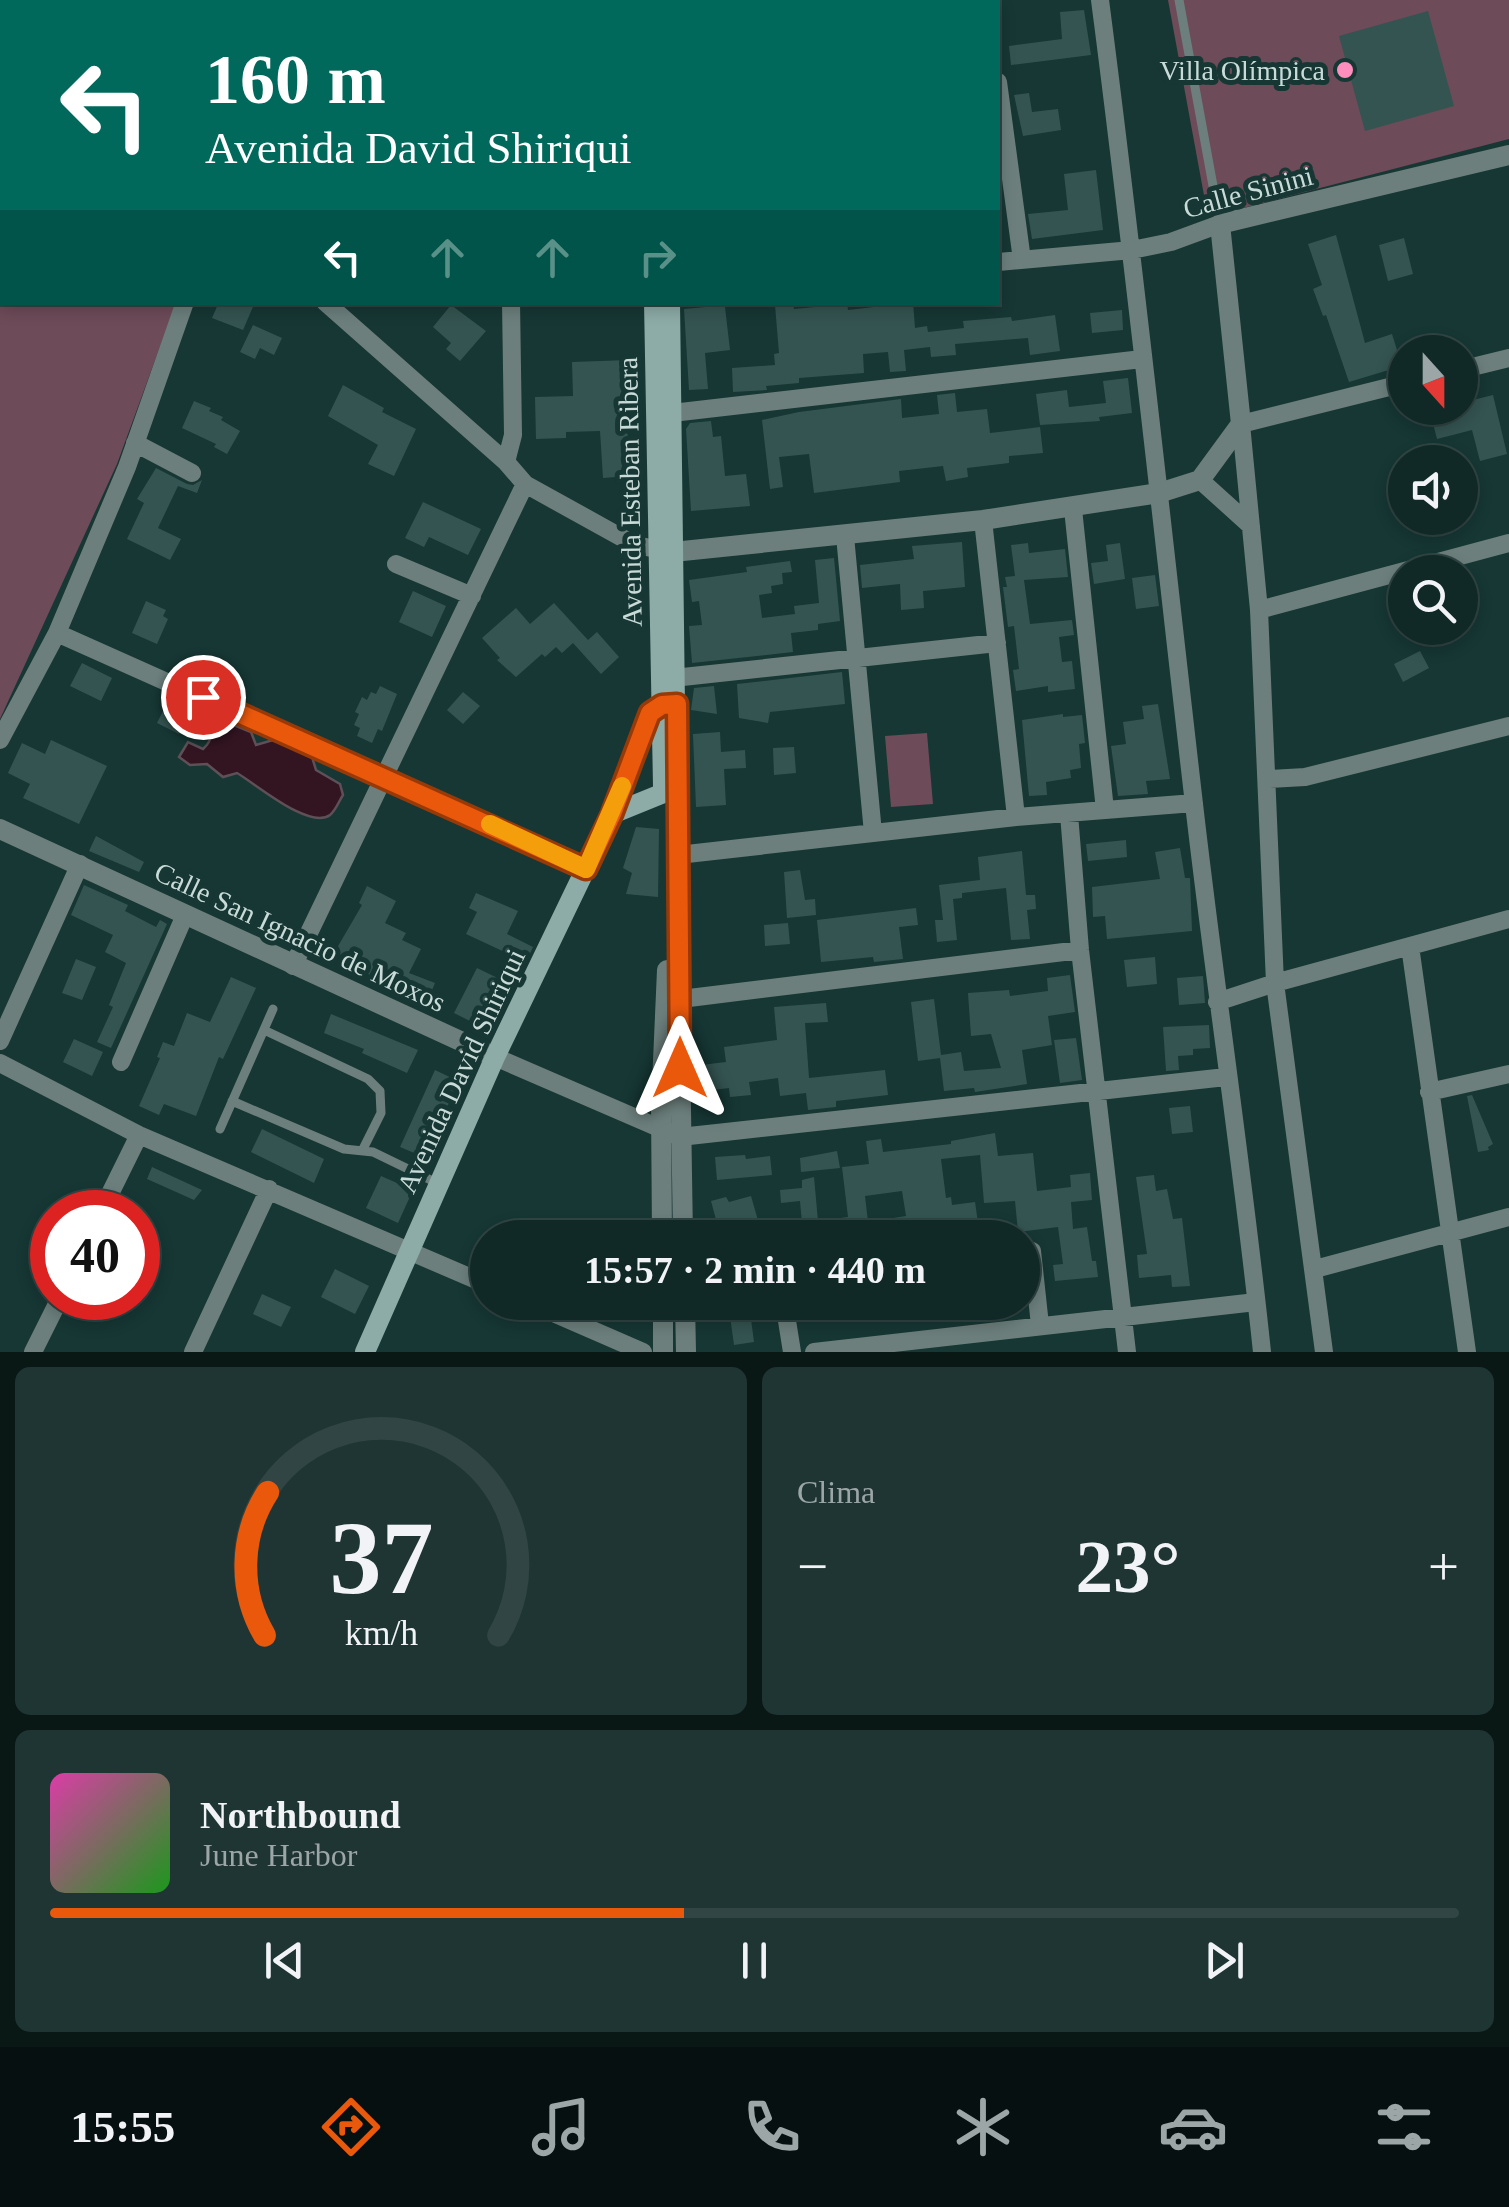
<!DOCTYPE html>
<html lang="es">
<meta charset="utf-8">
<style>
:root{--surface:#102927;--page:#1e3533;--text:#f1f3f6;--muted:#9ca6a7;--line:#304544;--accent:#ea580c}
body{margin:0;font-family:Georgia,serif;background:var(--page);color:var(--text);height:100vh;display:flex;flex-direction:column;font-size:38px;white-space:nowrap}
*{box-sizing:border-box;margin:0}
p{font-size:32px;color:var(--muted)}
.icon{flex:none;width:55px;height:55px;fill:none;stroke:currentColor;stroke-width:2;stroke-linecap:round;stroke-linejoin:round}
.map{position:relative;height:1352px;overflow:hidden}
.drawer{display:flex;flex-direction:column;gap:15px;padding:15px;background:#091715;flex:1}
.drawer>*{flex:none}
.hud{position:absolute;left:0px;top:0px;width:1000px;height:305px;box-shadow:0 5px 15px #0003,0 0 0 2px var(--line);background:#00695c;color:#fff;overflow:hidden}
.needle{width:65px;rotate:159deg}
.fabs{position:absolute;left:1388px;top:335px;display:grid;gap:20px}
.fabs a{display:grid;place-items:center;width:90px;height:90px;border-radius:50%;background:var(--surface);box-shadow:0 5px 15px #0003,0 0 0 2px var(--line);font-size:50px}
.speed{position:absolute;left:30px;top:1190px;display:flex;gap:20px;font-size:50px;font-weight:700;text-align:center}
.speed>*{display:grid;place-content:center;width:130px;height:130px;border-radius:50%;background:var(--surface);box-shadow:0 5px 15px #0003,0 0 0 2px var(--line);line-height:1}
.speed .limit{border:15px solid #d22;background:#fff;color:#111}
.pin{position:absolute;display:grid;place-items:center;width:85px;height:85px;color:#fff;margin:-42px;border:5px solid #fff;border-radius:50%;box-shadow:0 2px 10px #0007}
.me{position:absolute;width:110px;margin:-55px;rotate:0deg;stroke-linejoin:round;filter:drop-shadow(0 0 8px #0008)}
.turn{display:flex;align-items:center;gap:35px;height:210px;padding:0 40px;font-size:45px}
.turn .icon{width:130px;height:130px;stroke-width:2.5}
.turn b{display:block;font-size:70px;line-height:85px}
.lanes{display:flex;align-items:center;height:95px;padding:0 40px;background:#0003;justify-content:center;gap:50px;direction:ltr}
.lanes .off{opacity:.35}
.big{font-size:75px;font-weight:600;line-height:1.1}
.drawer .card{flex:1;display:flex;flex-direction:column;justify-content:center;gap:15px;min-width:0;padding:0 35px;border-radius:15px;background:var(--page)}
.drawer .dial{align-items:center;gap:0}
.dial svg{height:260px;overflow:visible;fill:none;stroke:var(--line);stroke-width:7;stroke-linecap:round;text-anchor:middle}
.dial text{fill:var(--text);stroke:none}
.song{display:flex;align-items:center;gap:30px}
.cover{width:120px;height:120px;border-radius:15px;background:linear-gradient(135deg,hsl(320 70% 55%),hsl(120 70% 35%))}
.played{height:10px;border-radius:5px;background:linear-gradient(90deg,var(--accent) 45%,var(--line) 45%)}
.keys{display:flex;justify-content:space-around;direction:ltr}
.heat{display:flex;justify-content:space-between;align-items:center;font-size:55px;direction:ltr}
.drawer .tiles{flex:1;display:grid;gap:15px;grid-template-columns:1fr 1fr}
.card:last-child{grid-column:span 2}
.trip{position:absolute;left:470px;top:1220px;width:570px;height:100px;border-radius:50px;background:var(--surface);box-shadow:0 5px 15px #0003,0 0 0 2px var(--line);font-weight:600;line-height:100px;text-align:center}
.dock{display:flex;height:160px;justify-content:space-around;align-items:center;background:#061010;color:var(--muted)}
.dock .icon{width:70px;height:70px}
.dock .current{color:var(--accent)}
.dock b{font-size:45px;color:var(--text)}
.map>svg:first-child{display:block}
.green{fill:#6d4b58}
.water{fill:#321521;stroke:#5f5058;stroke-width:2.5}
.building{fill:#345451;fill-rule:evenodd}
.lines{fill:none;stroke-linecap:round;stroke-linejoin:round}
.service{stroke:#6c7f7c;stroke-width:9}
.minor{stroke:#6c7f7c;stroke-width:18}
.tertiary{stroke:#6c7f7c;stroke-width:20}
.secondary{stroke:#8daba7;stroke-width:20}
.route-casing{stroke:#983908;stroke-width:25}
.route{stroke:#ea580c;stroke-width:18}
.slow{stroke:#f59e0b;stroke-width:18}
.poi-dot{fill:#fe8ebd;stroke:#163734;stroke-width:4}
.labels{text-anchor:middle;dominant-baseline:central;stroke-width:10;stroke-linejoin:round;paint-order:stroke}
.poi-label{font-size:28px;fill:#c9dbd9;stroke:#163734;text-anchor:end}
.street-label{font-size:28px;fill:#c9dbd9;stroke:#163734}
</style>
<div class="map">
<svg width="1509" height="1352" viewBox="0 0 1509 1352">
<rect width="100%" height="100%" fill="#163734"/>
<path class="green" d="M0 0H266L2 2V302L176 303 117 464 0 719Z
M1168 0H1509V139L1208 217Z
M927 733 933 804 891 807 885 736Z"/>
<path class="water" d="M214 717 251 732 256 745 273 740 312 757 316 770 340 784 343 795C339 801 336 810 330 815 309 830 256 784 237 773L223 777 207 764 190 765 179 757 188 742 203 749C213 740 212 734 207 723Z"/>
<path class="building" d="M1084 10 1091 55 1011 65 1009 46 1062 39 1060 12Z
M1428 11 1454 106 1365 131 1339 36Z
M1029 93 1032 112 1058 109 1061 130 1023 136 1014 95Z
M1096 170 1103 230 1032 239 1028 214 1068 210 1064 174Z
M1336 235 1365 343 1392 334 1402 366 1349 382 1326 315 1323 316 1313 289 1322 285 1308 244Z
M1404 238 1413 274 1388 281 1379 245Z
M219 302H255L243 330 212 318Z
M826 302H847L848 310 891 305 890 302H913L915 328 927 326 928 332 964 328 963 321 1011 317 1012 321 1055 315 1060 351 1030 355 1028 338 955 344 956 355 931 357 930 347 904 350 906 371 890 372 888 352 863 354 864 373 799 378V383L766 386 767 390 733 392 732 368 775 365 774 354 779 353 775 305 793 304 794 309 826 306Z
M451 305 486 331 460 361 446 349 451 343 433 327Z
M706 307H725L730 350 705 353 708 389 689 390 684 309Z
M1122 310 1123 330 1092 333 1090 313Z
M253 325 282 338 274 355 260 348 255 359 240 352Z
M629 360 630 393H634L635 415H626L628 440 634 439 635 466H629L630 476 603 478 600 431 566 432V438L536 439 535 397 573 396 572 362Z
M1128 378 1132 413 1099 417 1100 421 1040 425 1036 394 1067 390 1069 407 1106 403 1103 381Z
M343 385 384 408 382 412 416 429 394 476 368 464 378 445 328 416Z
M955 393 957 412 987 409 990 433 1040 427 1043 453 1009 456V463L967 468 968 477 946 481 943 466 899 471 900 482 814 493 809 454 779 457 783 487 770 489 762 420 799 412 901 399 902 418 939 414 937 395Z
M1493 395 1507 454 1480 461 1472 430 1437 439 1429 408H1466L1465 402Z
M194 401 211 408 209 411 223 417 221 420 240 431 227 454 214 447 216 444 182 428Z
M711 421 713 437 721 436 725 476 746 474 750 506 691 511 686 429 690 423Z
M156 468 187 484 193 485 202 480 197 493 178 486 158 528 181 539 170 560 127 539 144 503 137 499Z
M423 502 481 529 468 555 429 537 424 547 405 538Z
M962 542 965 587 923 591 924 608 901 610 900 584 862 588 860 565 914 559 912 546Z
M1028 543 1029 553 1065 549 1068 577 1024 580 1030 624 1072 620 1074 635 1059 637 1062 662 1072 661 1075 689 1048 692V686L1016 691 1013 670 1019 669 1014 626 1008 627 1003 587H1007L1005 577 1015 576 1011 545Z
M1120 543 1125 579 1094 584 1091 563 1108 561 1106 545Z
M834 558 840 621 818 624V630L791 633 793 652 692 663 689 626 702 625 699 601 692 602 689 580 747 572 746 567 790 561 792 572 782 573 783 584 771 586 772 593 759 595 762 618 795 614 794 606 819 603 815 560Z
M1155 575 1159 606 1136 609 1132 578Z
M413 591 446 606 432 637 399 622Z
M146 601 166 610 163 616 168 619 157 644 132 633Z
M554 603 588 640 597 632 619 657 601 674 573 643 562 653 556 647 545 657 542 654 516 677 497 660 500 658 482 638 516 608 530 624Z
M1420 651 1429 668 1403 682 1394 664Z
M82 663 112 678 101 701 70 686Z
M842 672 845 704 770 712 768 723 739 718 737 684Z
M380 686 397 694 382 731 378 729 372 743 357 736 360 728 354 725 359 714 355 712 362 697 367 700 371 692 376 694Z
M714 686 717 714 691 710 694 688Z
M463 692 480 706 463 724 447 710Z
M167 703 189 714 179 734 157 723Z
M1158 704 1170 779 1146 781 1148 794 1118 796 1111 746 1126 744 1123 722 1144 719 1142 706Z
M1063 714V717L1082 715 1085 743 1079 744 1081 768 1070 770 1071 778 1046 782 1047 795 1029 796 1022 720Z
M720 732 721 752 745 750 746 768 724 769 726 805 696 807 693 734Z
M51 740 107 766 79 824 23 798 30 784 8 773 22 743 45 754Z
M794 747 796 773 774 775 773 748Z
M636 827 659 829 658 897 626 894 632 873 623 868Z
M96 836 144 862 139 872 89 851Z
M1126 840 1127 857 1088 861 1086 844Z
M1180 848 1185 878H1190L1192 931 1107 939 1105 916 1093 917 1092 887 1160 879 1155 852Z
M1022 851 1026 895H1035L1036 909 1027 910 1030 939 1011 940 1006 888 962 893V898L953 899 957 940 937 942 935 920H943L939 885 980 880 978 857Z
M800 870 805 900 815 899 816 915 787 918 784 872Z
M84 885 128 905 125 911 156 927 160 920 167 924 111 1048 97 1042 113 1007 109 1005 126 963 105 952 113 935 71 915Z
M367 886 396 901 385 923 406 933 402 940 421 949 409 973 435 983 428 1000 410 993 413 988 385 974 382 981 362 971 364 967 334 953 362 905 359 903Z
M476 893 518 911 507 934 533 947 526 962 466 934 477 912 469 908Z
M916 908 918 925 899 927 903 959 874 962 873 957 821 962 817 920Z
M788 923 790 944 765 946 764 925Z
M1155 957 1157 984 1127 987 1124 960Z
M76 959 96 967 82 1000 62 993Z
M477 968 514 986 501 1014 495 1011 486 1029 454 1013Z
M1070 975 1075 1012 1048 1016 1052 1045 1022 1050 1027 1084 975 1092 974 1088 944 1091 940 1058 918 1061 911 1002 934 999 941 1055 961 1052 964 1071 1001 1068 991 1034 971 1036 968 993 1009 990 1010 996 1048 991 1047 978Z
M1203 976 1205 1003 1179 1005 1177 978Z
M231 977 256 988 223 1059 219 1057 196 1116 164 1104 159 1115 139 1106 160 1058 157 1057 163 1042 174 1046 187 1013 210 1022Z
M826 1003 828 1022 805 1023 809 1078 885 1070 888 1095 836 1101V1107L808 1110 806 1093 780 1096 778 1078 749 1082 751 1095 730 1097 729 1088 705 1091 701 1065 726 1062 724 1047 777 1040 774 1007Z
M331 1014 418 1050 407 1073 362 1053 364 1049 324 1033Z
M1209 1025 1210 1048 1193 1049V1055L1178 1056 1179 1070 1166 1071 1163 1027Z
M1076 1038 1082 1080 1060 1083 1054 1040Z
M74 1039 103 1052 92 1076 63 1062Z
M435 1070 458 1081 426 1158 400 1147Z
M1472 1095 1493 1144 1488 1147 1489 1150 1478 1152 1467 1096Z
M1190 1106 1193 1132 1172 1134 1169 1108Z
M262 1129 324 1159 314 1183 251 1152Z
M995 1133 998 1156 1033 1153 1037 1191 1071 1187 1070 1175 1090 1173 1092 1200 1071 1202 1073 1229 1087 1227 1092 1261H1096L1098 1277 1055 1281 1053 1265 1063 1264 1058 1227 1018 1232 1015 1201 984 1203 980 1155 941 1159 946 1198 951 1197 952 1205 975 1202 979 1230 933 1235V1232L906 1238H823V1232L803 1234 800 1201 781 1203 780 1190 802 1188V1180L814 1177 818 1221 848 1217 842 1167 869 1164 866 1141 881 1139 883 1152 951 1144V1141ZM902 1191 906 1216 868 1222 865 1196Z
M837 1151 840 1168 801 1172 800 1158Z
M745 1155 746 1159 770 1156 772 1175 717 1180 715 1157Z
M152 1167 202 1190 194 1200 147 1179Z
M1154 1175 1156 1191 1167 1189 1173 1219 1182 1218 1190 1286 1172 1287 1171 1275 1139 1278 1137 1255 1147 1254 1136 1177Z
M381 1176 413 1190 398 1223 366 1208Z
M751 1196 763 1238H746L745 1234 721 1238 711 1201 726 1197 729 1202Z
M335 1269 369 1286 355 1314 321 1297Z
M262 1294 291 1307 281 1327 253 1314Z
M728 1302H772L774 1316 751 1319 754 1342 734 1345Z"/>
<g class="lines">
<path class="service" d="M1179 0 1220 224
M264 1030 368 1079 380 1091 381 1113 362 1151
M232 1101 344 1149 373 1152 439 1184
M220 1129 273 1009"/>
<path class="minor" d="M507 0V2
M798 0V2
M910 0V2
M987 0 988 2
M1100 0C1135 268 1163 536 1194 804 1215 987 1243 1169 1262 1352
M276 2 277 0
M998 82 1022 260
M998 262 1132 250 1171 242 1220 224
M325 302 506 462 525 484 635 545 668 551
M1460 370 1509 358
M672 413 1142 359
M135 443 192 473
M506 462 513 435 511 302
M1200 480 1251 526
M1073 509 1105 810
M983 520 1016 817
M845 536 873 833
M396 564 472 596
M1259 610 1509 543
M57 633 586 869
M664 679 997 643
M0 740 57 633 127 467 185 302
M1268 779 1305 777 1509 726
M1069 814 1080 950 1127 1352
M678 855 1016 817 1194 803
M1410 946 1467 1352
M293 966 525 484
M681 999 1080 950
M1217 1002 1275 983 1259 610 1241 424 1405 383
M0 1041 80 864
M495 1057 680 1137 1226 1077
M121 1062 185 915
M0 1063 139 1135 488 1285
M1429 1092 1509 1074
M101 1212 139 1135
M1022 1247 1032 1251 1040 1325
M1315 1269 1509 1217
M528 1302 643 1352
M784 1302 792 1352
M33 1352 60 1298
M193 1352 269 1189
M814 1352 1256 1302
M1324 1352 1275 983 1509 919"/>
<path class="tertiary" d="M673 552 983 520 1159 493 1200 480 1241 424 1220 224 1509 155
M676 788 683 1238
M0 829 495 1057
M662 1238 661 1107 667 970
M663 1302V1352
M685 1302 686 1352"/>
<path class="secondary" d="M647 0V2
M664 0V2
M654 302 663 786
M612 814 676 788 670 302
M365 1352 495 1057 612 814 650 713 662 705H677"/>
</g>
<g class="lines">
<defs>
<path id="route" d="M203 697 586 869 612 814 650 713 662 705 677 704 680 1068"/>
</defs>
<use href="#route" class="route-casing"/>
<use href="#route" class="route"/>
<path class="slow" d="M490 824 586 869 622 786"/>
</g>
<circle class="poi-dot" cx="1345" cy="70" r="10"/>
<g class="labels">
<g class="poi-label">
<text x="1325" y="70">Villa Olímpica</text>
</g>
<g class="street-label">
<text transform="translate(1248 192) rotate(-15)">Calle Sinini</text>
<text transform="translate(630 492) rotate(-91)">Avenida Esteban Ribera</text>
<text transform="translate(300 937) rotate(25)">Calle San Ignacio de Moxos</text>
<text transform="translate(461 1071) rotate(-65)">Avenida David Shiriqui</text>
</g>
</g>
</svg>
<div class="fabs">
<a><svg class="needle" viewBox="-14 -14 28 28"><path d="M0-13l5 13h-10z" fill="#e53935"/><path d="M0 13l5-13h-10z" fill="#9ca6a7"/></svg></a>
<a><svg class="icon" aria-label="sound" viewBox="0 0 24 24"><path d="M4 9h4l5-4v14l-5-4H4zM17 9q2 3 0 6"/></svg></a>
<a><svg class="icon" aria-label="search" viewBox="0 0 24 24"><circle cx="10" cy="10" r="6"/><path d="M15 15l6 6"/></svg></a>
</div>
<div class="speed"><div class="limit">40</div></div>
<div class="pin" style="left:203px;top:697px;background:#d93025"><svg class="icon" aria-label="arrive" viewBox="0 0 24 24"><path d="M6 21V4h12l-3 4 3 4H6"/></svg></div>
<svg class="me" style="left:680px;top:1068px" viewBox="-20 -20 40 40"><path d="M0-17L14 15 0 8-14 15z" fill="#ea580c" stroke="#fff" stroke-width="4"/></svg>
<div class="trip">15:57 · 2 min · 440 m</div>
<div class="hud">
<div class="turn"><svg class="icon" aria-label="left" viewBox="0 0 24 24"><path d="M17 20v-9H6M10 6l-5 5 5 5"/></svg><div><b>160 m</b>Avenida David Shiriqui</div></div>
<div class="lanes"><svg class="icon" aria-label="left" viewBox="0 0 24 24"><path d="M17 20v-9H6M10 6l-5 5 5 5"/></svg><svg class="icon off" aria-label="ahead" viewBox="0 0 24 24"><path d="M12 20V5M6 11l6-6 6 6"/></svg><svg class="icon off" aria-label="ahead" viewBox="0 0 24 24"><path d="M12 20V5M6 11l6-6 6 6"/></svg><svg class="icon off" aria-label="right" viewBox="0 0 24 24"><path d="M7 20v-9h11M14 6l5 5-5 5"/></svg></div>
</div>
</div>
<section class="drawer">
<div class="tiles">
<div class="card dial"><svg viewBox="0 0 100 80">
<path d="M14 69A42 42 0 1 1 86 69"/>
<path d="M14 69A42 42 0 0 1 15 25" stroke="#ea580c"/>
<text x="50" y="56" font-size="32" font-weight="700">37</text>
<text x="50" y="72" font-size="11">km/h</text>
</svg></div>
<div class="card"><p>Clima</p>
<div class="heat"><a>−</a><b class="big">23°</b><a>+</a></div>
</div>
<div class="card">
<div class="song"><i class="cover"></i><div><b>Northbound</b><p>June Harbor</p></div></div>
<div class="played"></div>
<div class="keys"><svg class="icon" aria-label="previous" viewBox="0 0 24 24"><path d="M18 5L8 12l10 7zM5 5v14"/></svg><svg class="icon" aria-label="pause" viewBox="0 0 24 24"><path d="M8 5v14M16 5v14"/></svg><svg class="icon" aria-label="next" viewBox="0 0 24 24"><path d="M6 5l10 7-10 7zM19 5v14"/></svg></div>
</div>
</div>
</section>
<nav class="dock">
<b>15:55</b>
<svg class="icon current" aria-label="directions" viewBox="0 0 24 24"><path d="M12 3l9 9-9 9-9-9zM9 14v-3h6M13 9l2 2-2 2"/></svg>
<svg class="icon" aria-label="music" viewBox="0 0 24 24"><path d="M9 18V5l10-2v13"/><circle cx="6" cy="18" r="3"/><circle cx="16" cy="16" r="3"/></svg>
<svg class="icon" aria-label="phone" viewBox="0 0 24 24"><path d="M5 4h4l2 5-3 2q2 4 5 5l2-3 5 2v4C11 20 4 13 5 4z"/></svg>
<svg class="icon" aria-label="climate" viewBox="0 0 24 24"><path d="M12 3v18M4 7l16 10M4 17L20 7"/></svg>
<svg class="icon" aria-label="car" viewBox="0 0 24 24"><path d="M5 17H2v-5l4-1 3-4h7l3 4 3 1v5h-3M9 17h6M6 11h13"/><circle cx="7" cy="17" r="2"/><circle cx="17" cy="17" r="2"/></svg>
<svg class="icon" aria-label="filters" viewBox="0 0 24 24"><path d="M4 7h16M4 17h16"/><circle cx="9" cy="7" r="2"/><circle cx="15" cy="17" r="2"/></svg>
</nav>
